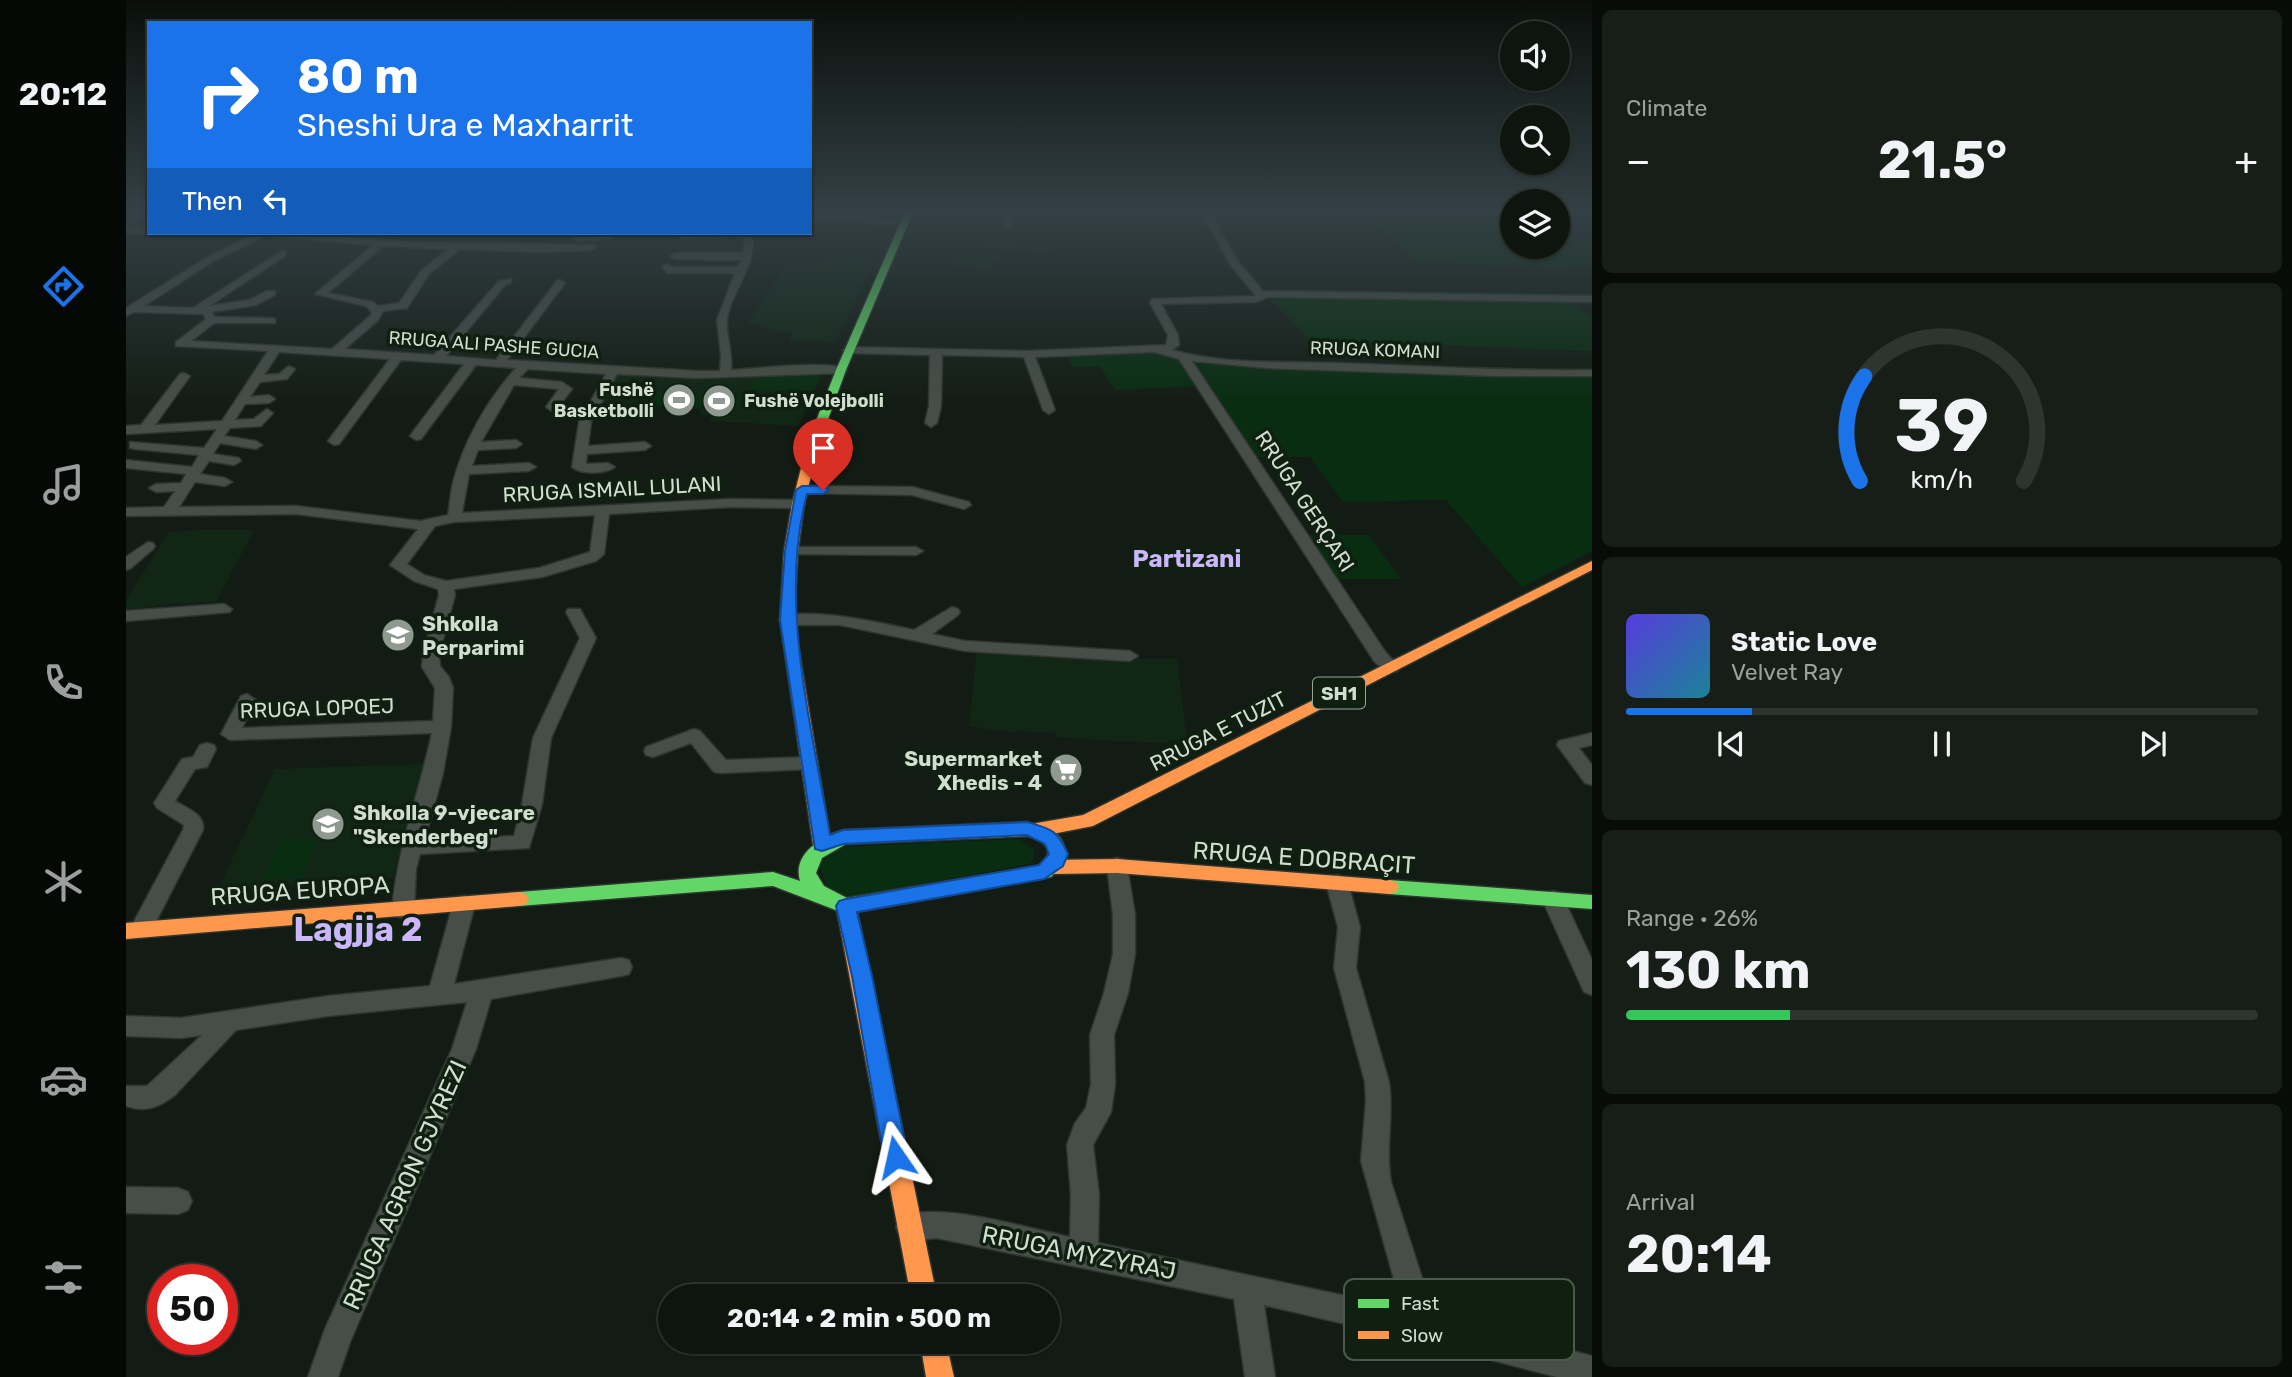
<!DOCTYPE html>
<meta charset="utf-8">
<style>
:root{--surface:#0e150f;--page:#171e18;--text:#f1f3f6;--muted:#9b9f9e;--line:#2e342f;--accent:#1a73e8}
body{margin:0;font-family:Rubik,sans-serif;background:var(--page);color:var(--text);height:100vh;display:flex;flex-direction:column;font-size:26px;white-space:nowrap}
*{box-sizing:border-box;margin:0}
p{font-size:23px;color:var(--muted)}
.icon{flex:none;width:38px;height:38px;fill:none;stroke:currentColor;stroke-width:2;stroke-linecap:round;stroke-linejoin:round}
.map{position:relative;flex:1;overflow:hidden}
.details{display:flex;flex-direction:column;gap:10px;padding:10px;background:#080c08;width:700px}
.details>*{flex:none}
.hud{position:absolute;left:21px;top:21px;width:665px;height:214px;border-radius:0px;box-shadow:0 2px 5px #0004,0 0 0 2px var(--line);background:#1a73e8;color:#fff;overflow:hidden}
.fabs{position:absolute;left:1374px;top:21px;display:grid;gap:14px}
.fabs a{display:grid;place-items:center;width:70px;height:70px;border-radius:50%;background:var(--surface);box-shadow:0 2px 5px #0004,0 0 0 2px var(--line);font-size:35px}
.speed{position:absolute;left:21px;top:1264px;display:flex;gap:14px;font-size:35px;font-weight:700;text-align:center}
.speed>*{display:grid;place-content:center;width:91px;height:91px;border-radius:50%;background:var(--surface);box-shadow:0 2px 5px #0004,0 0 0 2px var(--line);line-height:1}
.speed .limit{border:10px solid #d22;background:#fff;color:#111}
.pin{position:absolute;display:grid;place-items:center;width:60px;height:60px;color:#fff;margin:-72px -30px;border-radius:50% 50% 50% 0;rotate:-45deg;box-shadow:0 0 7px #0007}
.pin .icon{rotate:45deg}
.me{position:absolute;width:77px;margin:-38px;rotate:349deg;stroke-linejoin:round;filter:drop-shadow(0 0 5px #0008)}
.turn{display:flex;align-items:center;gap:24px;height:147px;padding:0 35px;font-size:32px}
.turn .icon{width:91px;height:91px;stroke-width:2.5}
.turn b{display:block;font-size:49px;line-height:60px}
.then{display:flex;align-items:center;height:66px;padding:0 35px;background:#0003;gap:14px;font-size:26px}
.big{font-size:52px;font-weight:700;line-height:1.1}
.details .tile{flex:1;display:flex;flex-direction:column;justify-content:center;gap:10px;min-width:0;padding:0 24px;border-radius:10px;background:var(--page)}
.details .dial{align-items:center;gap:0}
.dial svg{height:182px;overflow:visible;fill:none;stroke:var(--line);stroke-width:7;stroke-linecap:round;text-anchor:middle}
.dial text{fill:var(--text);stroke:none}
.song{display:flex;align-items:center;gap:21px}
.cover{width:84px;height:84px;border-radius:10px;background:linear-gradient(135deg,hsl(250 70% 55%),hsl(190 70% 35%))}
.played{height:7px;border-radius:4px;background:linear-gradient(90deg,var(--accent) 20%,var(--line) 20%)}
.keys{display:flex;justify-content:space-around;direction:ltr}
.heat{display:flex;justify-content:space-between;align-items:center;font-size:38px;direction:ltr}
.charge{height:10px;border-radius:5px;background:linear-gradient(90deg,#34c759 26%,var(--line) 0)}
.trip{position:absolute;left:532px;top:1284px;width:402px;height:70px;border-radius:35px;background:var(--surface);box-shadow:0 2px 5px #0004,0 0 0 2px var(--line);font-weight:700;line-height:70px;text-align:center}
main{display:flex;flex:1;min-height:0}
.dock{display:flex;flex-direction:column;width:126px;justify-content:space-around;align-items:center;background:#060806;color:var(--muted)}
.dock .icon{width:49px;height:49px}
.dock .active{color:var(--accent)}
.dock b{font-size:32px;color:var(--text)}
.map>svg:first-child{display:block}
.built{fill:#112615}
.green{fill:#092d11}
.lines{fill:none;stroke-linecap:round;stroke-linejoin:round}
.street-casing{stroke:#2e352f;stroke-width:3}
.fast-casing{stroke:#2e352f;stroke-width:3}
.slow-casing{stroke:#2e352f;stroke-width:3}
.street{fill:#474e48;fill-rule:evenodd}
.fast{fill:#63d668;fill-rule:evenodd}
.slow{fill:#ff974d;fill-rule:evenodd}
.route{fill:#1a73e8;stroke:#114b97;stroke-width:2}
.labels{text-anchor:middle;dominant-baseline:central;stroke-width:7;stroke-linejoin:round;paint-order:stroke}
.far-street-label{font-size:18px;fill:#d2ddd2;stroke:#0f2011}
.far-poi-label{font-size:18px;font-weight:bold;fill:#d2ddd2;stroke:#0f2011;text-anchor:end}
.shield{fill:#0f2011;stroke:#98a498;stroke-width:2}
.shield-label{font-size:19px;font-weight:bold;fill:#d2ddd2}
.street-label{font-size:21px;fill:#d2ddd2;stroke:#0f2011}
.poi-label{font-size:21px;font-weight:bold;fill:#d2ddd2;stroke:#0f2011;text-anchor:start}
.quarter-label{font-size:24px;font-weight:bold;fill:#cbb6fd;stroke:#0f2011}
.near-street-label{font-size:24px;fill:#d2ddd2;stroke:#0f2011}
.near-district-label{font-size:33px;font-weight:bold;fill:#cbb6fd;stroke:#0f2011}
.key{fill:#0f2011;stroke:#4a594b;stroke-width:2}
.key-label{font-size:19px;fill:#d2ddd2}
</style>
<main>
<nav class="dock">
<b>20:12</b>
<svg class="icon active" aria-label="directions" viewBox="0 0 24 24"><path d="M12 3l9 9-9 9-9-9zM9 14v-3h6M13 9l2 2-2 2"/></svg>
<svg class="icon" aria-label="music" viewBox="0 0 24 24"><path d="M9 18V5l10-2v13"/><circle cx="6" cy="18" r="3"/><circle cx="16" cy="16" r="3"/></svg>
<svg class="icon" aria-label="phone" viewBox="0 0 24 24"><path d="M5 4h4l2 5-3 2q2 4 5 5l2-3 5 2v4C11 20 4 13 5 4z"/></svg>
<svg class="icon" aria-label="climate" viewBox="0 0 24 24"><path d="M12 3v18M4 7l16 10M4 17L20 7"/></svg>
<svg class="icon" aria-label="car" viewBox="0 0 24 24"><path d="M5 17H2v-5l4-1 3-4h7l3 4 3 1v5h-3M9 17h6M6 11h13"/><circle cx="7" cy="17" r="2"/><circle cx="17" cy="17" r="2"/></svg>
<svg class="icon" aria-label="filters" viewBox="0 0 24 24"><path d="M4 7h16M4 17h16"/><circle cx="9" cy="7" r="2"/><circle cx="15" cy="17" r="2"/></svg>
</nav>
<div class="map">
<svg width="1466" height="1377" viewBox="0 0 1466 1377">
<rect width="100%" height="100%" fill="#131c14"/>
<path class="built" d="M855 241 926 245 925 253 852 248Z
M700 253 750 258 710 342 664 341 665 332 643 331 644 328 635 327 636 325 621 324 659 268 690 269Z
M829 253 871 256 867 269 823 266Z
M698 371 672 426 583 421 585 416 575 415 574 409 471 404 491 372Z
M73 530H128L90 602 44 604 0 610V600L43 532Z
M851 650 977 658 1051 659 1061 740 1042 741V743L971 740 931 737V733L890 731V733L843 726Z
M297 764 267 878 92 889 149 769Z"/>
<path class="green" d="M1241 214H1386V247H1432V220L1466 244V266L1421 267 1291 262Z
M1141 296 1443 302 1466 317V351L1184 340Z
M1019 352 1055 360 1073 386 989 390 974 366 947 367 942 356Z
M1064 360 1466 376V551L1396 587 1320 500 1217 502 1184 457H1129Z
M666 371 696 372 686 392 625 389 631 375 664 377Z
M530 393 582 396 576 408 523 405Z
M1179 535H1242L1275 579H1206Z
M192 838 176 878 137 880 155 840Z
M893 839 908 850 907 860 904 864 725 897 704 893 692 863 714 847Z"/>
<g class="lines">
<defs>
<path id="street" d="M12 212H22L0 226V219Z
M684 212 725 215 727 212H735L733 216 784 222 780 225 684 218Z
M879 212H887L886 228 879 226Z
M960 212H968V213L964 216Z
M1075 212H1250L1246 215H1085L1113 263 1137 291 1466 296V302L1142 297 1129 302 1035 304 1052 335 1053 345 1046 350C1099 365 1156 361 1210 363 1296 366 1381 371 1466 370V376H1368L1140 368 1066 361 1260 653 1274 667 1271 671H1259L1248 661 1053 359 1028 352 909 357 929 410 923 414 917 410 898 357 816 355 815 406 811 423 805 427 799 423 803 406 804 355 723 353 717 350 723 347 902 351 1040 345 1042 335 1024 303 1026 299 1130 296 1104 264Z
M0 227 23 228V233H26L23 234 0 233Z
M131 233H168L280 242 468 245 470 247 465 250 411 252 334 249 303 274 281 308 257 311 252 320 219 349 308 355 373 281 385 279V283L379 285 320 356 370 360 431 281 434 280 439 283 381 360 571 371H594L595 356 591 320 609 273H542L536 267 541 264 546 267H612L615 260 549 259 544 256 549 253H617L619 242 617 236 556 239 552 236 553 234 625 233C634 264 604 290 601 321 600 337 607 353 605 370 627 369 706 359 721 370L715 373 571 378 491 374 465 422 462 446 519 442 525 446 519 450 461 454 460 464 482 463 489 467C479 474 456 475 446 467L453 422 480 374 402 369 393 378 436 382 446 389 430 410 426 411 420 407 433 389 388 385 355 442 390 440 396 444 390 448 352 450 346 466 403 463 410 467 403 471 343 474 336 513 605 499 672 500 679 504 672 508 605 507 483 514 478 554 470 561 416 577 328 589 329 595 313 654 314 666 323 677 327 688 325 727 317 773 299 839 388 836 396 804 407 738 454 638 440 612 442 609H454L470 638 425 738 416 804 403 848 294 854 290 869 288 910 285 916 277 918 269 916 266 910C271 849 293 793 306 733L104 740 95 734 115 696 121 694 130 700 116 728 307 721 309 688 296 667 297 654 313 595 312 589 288 581 264 565 292 529 170 514 0 516V508L38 507 49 491 30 492 23 488 30 484 55 483 60 474 0 468V460L66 467 73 455 9 449 4 448V442L78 448 91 429 0 434V426L15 425 54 374 58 373 64 376 29 425 96 421 142 351 50 346V342L80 319 77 314 8 312 0 316V308L80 258ZM139 236 247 245 189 294 240 306 246 312 244 316 206 349 65 341 88 323H149V319L145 318 89 317 86 312 130 305 149 295V291H141L123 300 83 306 159 256V252L156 251 67 308 18 306 86 262ZM257 246 322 249 296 270 273 303 252 306 247 302 202 293ZM153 352 264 359 202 441 208 445 213 444 275 360 338 364 284 436 290 440 295 439 350 365 390 368C362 399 336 443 326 487 324 497 324 506 322 515L294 521 170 506 53 507 69 482 99 486 106 482 99 478 74 474 83 461 108 465 115 461 113 458 87 454 94 443 130 449 136 445 130 441 98 436 104 428 135 426 147 413 141 409 128 419 109 420 119 404 143 403 149 399 143 395 124 397 134 382 161 379 169 369 163 366 153 374 138 375ZM469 515 464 552 413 568 320 581 298 575 281 564 309 526 328 522Z
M483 234 486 235V239L451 241 446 238 451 235Z
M676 486 786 487 843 502 845 505 838 509 786 495 671 493V487Z
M22 542 27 543 29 546 27 549 5 568 0 570V557Z
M665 547H790L797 551 790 555 660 554 658 551 660 548Z
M98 604 106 609 104 612 0 621V611Z
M826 607 832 609 834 612 832 615 806 634 839 641 1004 651 1012 656 1004 661 839 651 714 625H661L653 620C670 603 764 625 788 630Z
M568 729 574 731 600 760 683 757 690 758 692 763 690 768 683 769 595 773 588 772 565 743 527 757 520 755 518 751 520 747Z
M1466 733V745L1453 748 1466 765V785L1459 783 1431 745 1433 741Z
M81 743 88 745 90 749 81 767 69 769 49 801C62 809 79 814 77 830L23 935 15 938 7 935 4 929 57 830 58 825 31 808 28 803 56 759 67 757 74 745Z
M991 858 998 860 1001 866 1009 915V954L1002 993 988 1035 989 1084 985 1112 967 1145 973 1195 972 1243 1276 1308 1235 1161 1240 1100 1239 1082 1208 968 1212 927 1200 883 1204 877 1211 875 1218 877 1222 883 1234 927 1230 968 1263 1082C1268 1116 1259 1149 1265 1182L1308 1315 1466 1356V1377H1431L1297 1342 1138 1305 1149 1377H1119L1108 1299 811 1238 784 1241 774 1237 770 1227 774 1217C814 1201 900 1228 944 1237L945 1195 941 1145 949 1123 960 1108 965 1084 964 1035 978 993 987 954V915L981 866 984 860Z
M1427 891 1435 893 1466 960V995L1458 992 1416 899 1419 893Z
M338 896 346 898 349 904 328 984 495 958 503 960 506 967 503 974 495 976 365 999 350 1049 224 1342 212 1377H182L199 1329 326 1049 341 1002 202 1016 110 1030 49 1095C33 1107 20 1113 0 1106V1086H21L76 1035 55 1038 0 1036V1016L55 1018 202 996 304 986 327 904 330 898Z
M0 1187 52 1188 62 1192 66 1201 62 1210 52 1214 0 1213Z"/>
<path id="fast" d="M779 212H787L720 370 693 444 691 446H683L681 444 710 370Z
M901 822C925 829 940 832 940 861L925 877 720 914 647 886 393 906 386 904 383 899 386 894 393 892 647 872 674 881C666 854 695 837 717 830ZM901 836 914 839 922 849V858L913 866 721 898 698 886 690 873 696 858 720 844Z
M1263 880 1466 895V909L1263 894 1256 892 1253 887 1256 882Z"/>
<path id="slow" d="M687 441 693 444 678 504 672 551 668 620 705 844 703 849 696 851 689 849 687 844 654 620 658 551 666 504 681 444Z
M1466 561V570L967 826 911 837 905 835 902 830 905 825 911 823 957 815Z
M991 859 1263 880 1270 882 1273 887 1270 892 1263 894 991 873 925 874 918 872 916 867 918 862 925 860Z
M393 892 400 894 403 899 400 904 393 906 0 939V923Z
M720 898 727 901 730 906 811 1297H785L710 906 713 901Z
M794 1342H820L828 1377H800Z"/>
</defs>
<use href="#street" class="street-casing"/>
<use href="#fast" class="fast-casing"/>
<use href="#slow" class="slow-casing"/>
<use href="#street" class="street"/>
<use href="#fast" class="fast"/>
<use href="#slow" class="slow"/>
</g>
<linearGradient id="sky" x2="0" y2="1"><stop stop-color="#0a0f0b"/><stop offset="0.52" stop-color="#334045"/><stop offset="1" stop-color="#334045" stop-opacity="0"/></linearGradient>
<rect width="1466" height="405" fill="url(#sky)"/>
<path class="route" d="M676 486H697L703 490 697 494H681C652 601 686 727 704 835L717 830 901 822C926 829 931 830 942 854L937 866 918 879 731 912 746 976 782 1157 778 1165 770 1168 762 1165 758 1157 726 976 710 906 713 901 720 899 913 865 923 854 919 844 901 835 717 844 696 851 689 849 654 620 659 551 670 490Z"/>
<defs>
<symbol id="stadium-disc" viewBox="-11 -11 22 22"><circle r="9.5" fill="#8f9990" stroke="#0f2011"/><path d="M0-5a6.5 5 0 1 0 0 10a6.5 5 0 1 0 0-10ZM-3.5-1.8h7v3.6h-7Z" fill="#fff"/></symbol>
<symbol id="school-disc" viewBox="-11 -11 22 22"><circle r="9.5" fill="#8f9990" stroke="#0f2011"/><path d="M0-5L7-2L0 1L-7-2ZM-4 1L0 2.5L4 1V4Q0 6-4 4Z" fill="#fff"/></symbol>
<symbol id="supermarket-disc" viewBox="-11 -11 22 22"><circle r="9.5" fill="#8f9990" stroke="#0f2011"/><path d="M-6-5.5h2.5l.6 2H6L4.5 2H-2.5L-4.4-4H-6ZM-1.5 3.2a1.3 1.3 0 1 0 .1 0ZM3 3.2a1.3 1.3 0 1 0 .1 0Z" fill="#fff"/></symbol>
</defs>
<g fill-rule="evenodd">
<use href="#stadium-disc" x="534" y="381" width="38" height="38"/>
<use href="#stadium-disc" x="574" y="382" width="38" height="38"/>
<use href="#school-disc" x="253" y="616" width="38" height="38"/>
<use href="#supermarket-disc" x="921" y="751" width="38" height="38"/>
<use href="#school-disc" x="183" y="805" width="38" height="38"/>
</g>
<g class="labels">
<g class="far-street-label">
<text transform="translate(368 345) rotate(4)">RRUGA ALI PASHE GUCIA</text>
<text transform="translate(1249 350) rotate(2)">RRUGA KOMANI</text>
</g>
<g class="far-poi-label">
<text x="528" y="390">Fushë<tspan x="528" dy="21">Basketbolli</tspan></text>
<text x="618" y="401" text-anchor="start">Fushë Volejbolli</text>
</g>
<rect class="shield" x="1187" y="677.5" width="52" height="31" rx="5"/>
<g class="shield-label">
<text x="1213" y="693">SH1</text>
</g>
<g class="street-label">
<text transform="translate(486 489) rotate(-3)">RRUGA ISMAIL LULANI</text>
<text transform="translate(1179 501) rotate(57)">RRUGA GERÇARI</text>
<text transform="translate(191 708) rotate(-2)">RRUGA LOPQEJ</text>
<text transform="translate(1092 731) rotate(-27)">RRUGA E TUZIT</text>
</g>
<g class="poi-label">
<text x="296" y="623">Shkolla<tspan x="296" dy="24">Perparimi</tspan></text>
<text x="916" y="758" text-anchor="end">Supermarket<tspan x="916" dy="24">Xhedis - 4</tspan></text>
<text x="227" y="812">Shkolla 9-vjecare<tspan x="227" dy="24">"Skenderbeg"</tspan></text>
</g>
<g class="quarter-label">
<text x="1061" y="559">Partizani</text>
</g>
<g class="near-street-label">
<text transform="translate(1178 858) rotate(4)">RRUGA E DOBRAÇIT</text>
<text transform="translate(174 891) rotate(-4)">RRUGA EUROPA</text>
<text transform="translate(279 1185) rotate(-66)">RRUGA AGRON GJYREZI</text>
<text transform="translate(953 1253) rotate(11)">RRUGA MYZYRAJ</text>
</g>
<g class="near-district-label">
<text x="232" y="929">Lagjja 2</text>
</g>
</g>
<rect x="1218" y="1279" width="230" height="81" rx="10" class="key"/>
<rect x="1232" y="1299" width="31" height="9" fill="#63d668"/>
<rect x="1232" y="1331" width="31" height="8" fill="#ff974d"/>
<g class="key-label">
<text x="1275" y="1310">Fast</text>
<text x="1275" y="1342">Slow</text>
</g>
</svg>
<div class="fabs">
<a><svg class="icon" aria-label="sound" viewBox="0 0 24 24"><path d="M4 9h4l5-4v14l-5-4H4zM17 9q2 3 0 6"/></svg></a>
<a><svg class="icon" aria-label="search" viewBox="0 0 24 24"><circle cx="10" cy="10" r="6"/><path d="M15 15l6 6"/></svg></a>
<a><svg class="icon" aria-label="layers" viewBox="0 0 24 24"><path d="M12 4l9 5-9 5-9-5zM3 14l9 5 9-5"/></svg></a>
</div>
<div class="speed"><div class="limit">50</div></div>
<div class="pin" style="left:697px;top:490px;background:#d93025"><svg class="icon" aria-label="arrive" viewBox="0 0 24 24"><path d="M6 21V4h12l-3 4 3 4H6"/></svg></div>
<svg class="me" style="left:770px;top:1157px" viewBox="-20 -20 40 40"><path d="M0-17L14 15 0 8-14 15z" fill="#1a73e8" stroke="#fff" stroke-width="4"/></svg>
<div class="trip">20:14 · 2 min · 500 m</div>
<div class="hud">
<div class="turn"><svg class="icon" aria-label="right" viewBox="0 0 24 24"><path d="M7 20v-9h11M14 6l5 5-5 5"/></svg><div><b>80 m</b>Sheshi Ura e Maxharrit</div></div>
<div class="then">Then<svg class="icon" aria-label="left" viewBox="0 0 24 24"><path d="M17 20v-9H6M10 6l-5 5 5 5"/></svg></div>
</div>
</div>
<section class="details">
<div class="tile"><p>Climate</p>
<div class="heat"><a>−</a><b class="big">21.5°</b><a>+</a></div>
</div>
<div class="tile dial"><svg viewBox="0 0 100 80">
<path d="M14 69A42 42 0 1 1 86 69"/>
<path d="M14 69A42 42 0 0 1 16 23" stroke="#1a73e8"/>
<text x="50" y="56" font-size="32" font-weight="700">39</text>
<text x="50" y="72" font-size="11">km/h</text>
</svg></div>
<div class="tile">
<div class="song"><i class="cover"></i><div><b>Static Love</b><p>Velvet Ray</p></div></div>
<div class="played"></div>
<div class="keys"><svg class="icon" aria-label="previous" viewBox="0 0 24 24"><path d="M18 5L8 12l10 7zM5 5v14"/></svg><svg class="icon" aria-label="pause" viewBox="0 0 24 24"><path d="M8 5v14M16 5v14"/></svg><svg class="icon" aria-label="next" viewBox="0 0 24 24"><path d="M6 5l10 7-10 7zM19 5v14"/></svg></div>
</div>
<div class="tile"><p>Range · 26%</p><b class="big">130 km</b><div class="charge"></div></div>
<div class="tile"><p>Arrival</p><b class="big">20:14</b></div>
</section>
</main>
